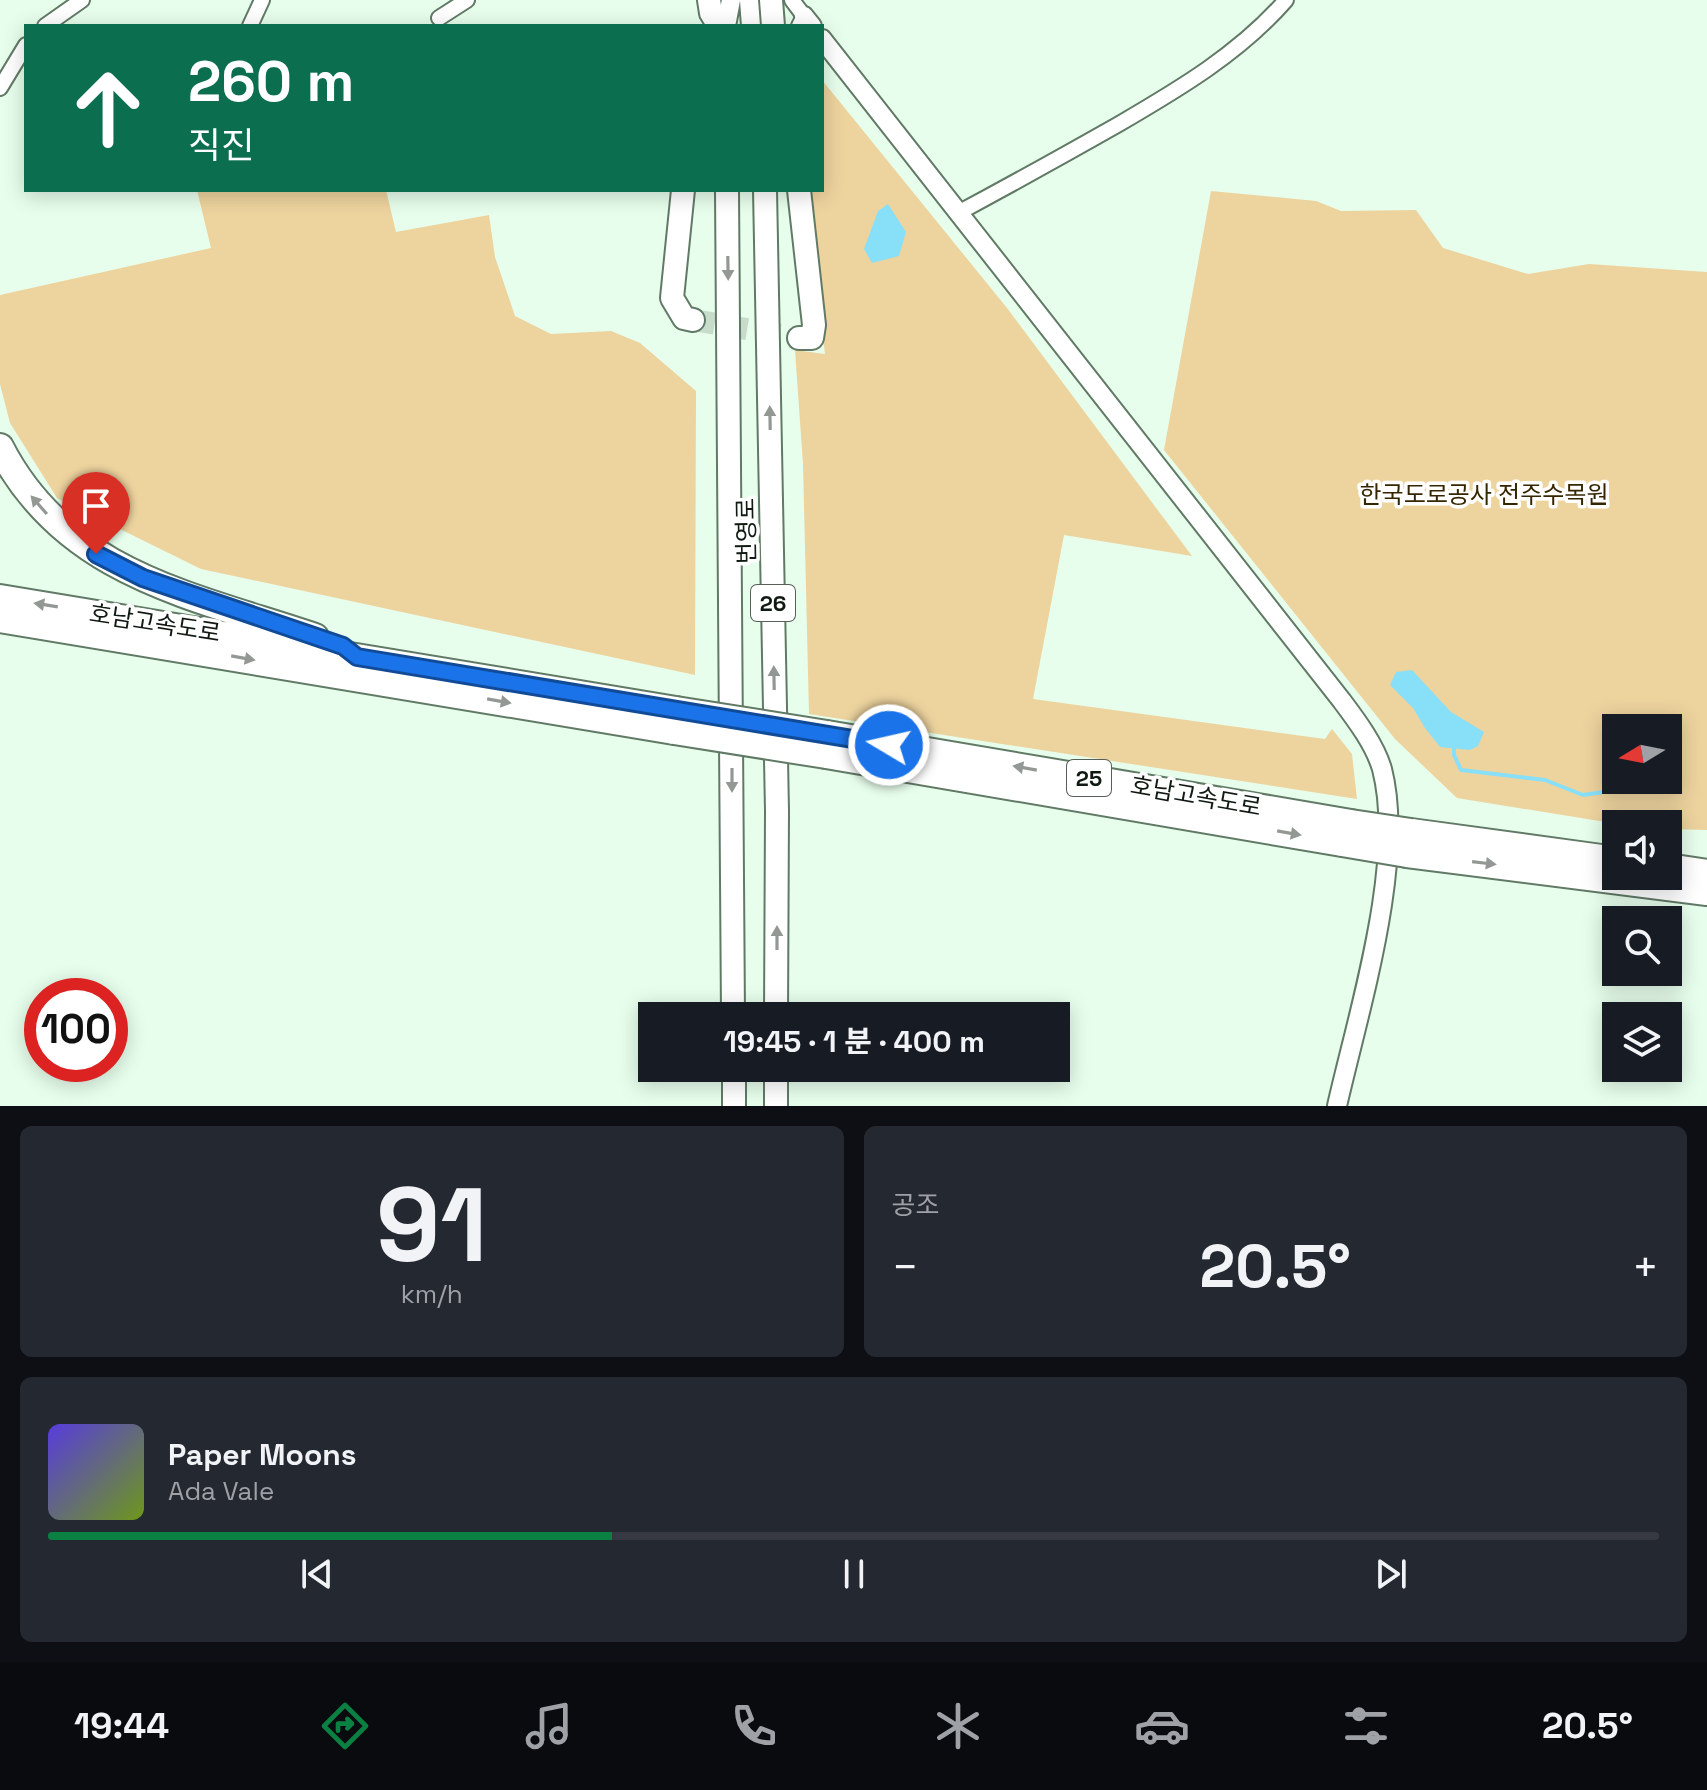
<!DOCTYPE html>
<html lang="ko">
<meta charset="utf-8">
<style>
:root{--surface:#171b24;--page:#242831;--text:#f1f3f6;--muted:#9ea1a6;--line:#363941;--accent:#0b8043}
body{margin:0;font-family:"Space Grotesk","Noto Sans KR",sans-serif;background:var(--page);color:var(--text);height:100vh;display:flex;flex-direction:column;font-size:30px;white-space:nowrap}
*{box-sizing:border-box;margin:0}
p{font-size:26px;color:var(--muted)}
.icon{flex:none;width:44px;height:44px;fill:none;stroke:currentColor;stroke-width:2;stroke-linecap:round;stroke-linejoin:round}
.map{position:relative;height:1106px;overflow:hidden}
.side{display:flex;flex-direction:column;gap:20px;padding:20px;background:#0d0f14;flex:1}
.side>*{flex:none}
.top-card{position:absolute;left:24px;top:24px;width:800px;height:168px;border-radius:0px;box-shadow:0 4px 20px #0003;background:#0b6e4f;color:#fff;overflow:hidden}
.needle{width:52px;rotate:260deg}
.fabs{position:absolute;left:1602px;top:714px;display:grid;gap:16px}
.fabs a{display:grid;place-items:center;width:80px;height:80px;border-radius:0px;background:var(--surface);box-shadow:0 4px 20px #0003;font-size:40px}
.speed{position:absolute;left:24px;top:978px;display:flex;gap:16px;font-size:40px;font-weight:700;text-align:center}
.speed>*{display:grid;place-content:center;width:104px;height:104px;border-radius:50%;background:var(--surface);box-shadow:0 4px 20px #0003;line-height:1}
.speed .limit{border:12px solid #d22;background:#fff;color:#111}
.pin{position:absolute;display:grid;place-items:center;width:68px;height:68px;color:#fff;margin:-82px -34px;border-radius:50% 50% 50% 0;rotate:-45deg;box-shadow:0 0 8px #0007}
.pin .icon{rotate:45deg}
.me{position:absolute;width:88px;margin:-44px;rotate:279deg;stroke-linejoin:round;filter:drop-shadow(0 0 6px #0008)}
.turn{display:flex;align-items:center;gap:28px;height:168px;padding:0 32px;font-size:36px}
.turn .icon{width:104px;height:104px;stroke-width:2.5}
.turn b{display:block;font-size:56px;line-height:68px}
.big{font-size:60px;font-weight:700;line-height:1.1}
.side .widget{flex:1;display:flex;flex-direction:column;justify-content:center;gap:12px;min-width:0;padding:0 28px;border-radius:12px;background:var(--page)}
.side .dial{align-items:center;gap:0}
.dial b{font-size:104px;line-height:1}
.song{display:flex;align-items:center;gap:24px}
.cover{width:96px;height:96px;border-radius:12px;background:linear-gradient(135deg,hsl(250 70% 55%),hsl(80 70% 35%))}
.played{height:8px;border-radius:4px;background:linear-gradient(90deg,var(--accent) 35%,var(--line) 35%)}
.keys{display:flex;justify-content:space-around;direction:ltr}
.heat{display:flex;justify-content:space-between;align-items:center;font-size:44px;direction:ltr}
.side .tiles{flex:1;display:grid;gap:20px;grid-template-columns:1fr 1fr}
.widget:last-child{grid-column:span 2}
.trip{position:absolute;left:638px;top:1002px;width:432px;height:80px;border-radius:0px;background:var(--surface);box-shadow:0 4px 20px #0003;font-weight:700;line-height:80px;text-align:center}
.dock{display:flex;height:128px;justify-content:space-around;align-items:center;background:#090b0e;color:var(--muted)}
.dock .icon{width:56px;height:56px}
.dock .selected{color:var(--accent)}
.dock b{font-size:36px;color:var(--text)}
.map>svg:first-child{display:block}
.green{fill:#edd39e;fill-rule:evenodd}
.water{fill:#88dff8}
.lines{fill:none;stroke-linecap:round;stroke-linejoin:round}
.stream{stroke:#88dff8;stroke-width:4}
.primary-tunnel{stroke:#c7dccb;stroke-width:22;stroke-dasharray:22 11;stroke-linecap:butt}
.minor-casing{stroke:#617a66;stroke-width:18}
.tertiary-casing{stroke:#617a66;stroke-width:22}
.primary-casing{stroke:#617a66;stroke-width:26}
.motorway-casing{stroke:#617a66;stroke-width:30}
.minor{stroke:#fff;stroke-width:14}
.tertiary{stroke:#fff;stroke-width:18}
.primary{stroke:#fff;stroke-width:22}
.motorway{stroke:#fff;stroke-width:26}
.motorway-bridge-casing{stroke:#617a66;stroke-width:30;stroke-linecap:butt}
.motorway-bridge{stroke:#fff;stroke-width:26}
.oneway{fill:#939894}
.route-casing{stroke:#114b97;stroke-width:20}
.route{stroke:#1a73e8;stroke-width:14}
.labels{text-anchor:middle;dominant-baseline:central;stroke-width:7;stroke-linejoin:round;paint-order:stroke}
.shield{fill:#fff;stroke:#585f59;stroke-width:2}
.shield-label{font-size:22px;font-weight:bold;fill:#101a12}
.park-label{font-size:24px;fill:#362600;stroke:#fff}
.street-label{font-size:24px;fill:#101a12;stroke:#fff}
</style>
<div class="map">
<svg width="1707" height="1106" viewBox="0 0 1707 1106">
<rect width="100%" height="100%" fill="#e7feec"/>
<path class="green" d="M822 80 1007 308 1192 556 1064 535 1033 699 1325 739 1332 729 1352 754 1357 799 809 714 803 464 795 350 825 354 806 190H822Z
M197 190H386L396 232 489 215 495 257 515 316 551 334 611 331 640 343 696 391 695 675 201 569 57 498 10 423 0 384V295L211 248Z
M1211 191 1316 201 1341 211 1416 210 1443 248 1528 274 1589 264 1707 272V830L1668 829V824H1618L1457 798 1395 739 1164 450ZM1616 728H1668V780H1616Z"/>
<path class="water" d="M888 204 906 232 899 256 872 263 864 249 878 211Z
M1412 670 1451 712 1484 732 1478 746 1470 750 1440 747 1425 728 1413 708 1390 685 1396 672Z"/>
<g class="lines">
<path class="stream" d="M1454 749V755L1461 770 1545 780 1583 795 1604 792 1616 778"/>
<path class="primary-tunnel" d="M693 320 799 338"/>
<defs>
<path id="minor" d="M792 0 804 16 799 26
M439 18 467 0
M45 26 82 0
M250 26 262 0
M0 88 26 45
M958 213C1012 184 1066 154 1119 124 1179 89 1240 53 1286 0"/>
<path id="tertiary" d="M749 0 751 26
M804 16 812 26
M726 26 731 0
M822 39 1342 701C1357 721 1375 745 1382 769 1406 862 1358 1013 1337 1106"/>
<path id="primary" d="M709 0 711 13 719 26
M771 0 773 26
M683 190 672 298 684 318 693 320
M727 190 733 1016
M765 190 777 811 776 1016
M799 190 814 325 812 338H799
M734 1068V1106
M776 1106V1068"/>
<path id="motorway" d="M0 447C65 574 191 595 315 637
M0 598 676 710
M0 619 674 731
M827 734 1351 823
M826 755 1342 843
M1411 832 1616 860
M1407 854 1707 892
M1668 867 1707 873"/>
</defs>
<use href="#minor" class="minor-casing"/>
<use href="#tertiary" class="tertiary-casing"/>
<use href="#primary" class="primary-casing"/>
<use href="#motorway" class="motorway-casing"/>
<use href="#minor" class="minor"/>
<use href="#tertiary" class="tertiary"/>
<use href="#primary" class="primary"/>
<use href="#motorway" class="motorway"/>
<defs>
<path id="motorway-bridge" d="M676 710 827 734
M674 731 826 755
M1351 823 1411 832
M1342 843 1407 854"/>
</defs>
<use href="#motorway-bridge" class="motorway-bridge-casing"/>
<use href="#motorway-bridge" class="motorway-bridge"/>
</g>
<defs><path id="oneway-solid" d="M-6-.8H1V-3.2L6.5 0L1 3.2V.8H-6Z" transform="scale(2)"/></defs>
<g class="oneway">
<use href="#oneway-solid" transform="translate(728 268) rotate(89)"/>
<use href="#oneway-solid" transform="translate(770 418) rotate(-91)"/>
<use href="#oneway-solid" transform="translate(39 505) rotate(-131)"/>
<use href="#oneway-solid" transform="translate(46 605) rotate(-171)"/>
<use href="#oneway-solid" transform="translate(243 658) rotate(10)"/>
<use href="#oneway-solid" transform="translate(774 678) rotate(-91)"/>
<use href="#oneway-solid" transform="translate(499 701) rotate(10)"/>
<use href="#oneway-solid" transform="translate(1025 768) rotate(-170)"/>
<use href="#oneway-solid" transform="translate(732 780) rotate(90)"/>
<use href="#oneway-solid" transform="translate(1289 833) rotate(10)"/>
<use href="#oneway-solid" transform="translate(1484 863) rotate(7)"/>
<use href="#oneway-solid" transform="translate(777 938) rotate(-90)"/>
</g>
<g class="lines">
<defs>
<path id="route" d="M96 554 143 578 343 646 357 657 889 745"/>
</defs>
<use href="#route" class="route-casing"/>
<use href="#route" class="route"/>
</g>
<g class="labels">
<g class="shield">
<rect x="751" y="585" width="44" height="36" rx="6"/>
<rect x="1067" y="760" width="44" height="36" rx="6"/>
</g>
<g class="shield-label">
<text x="773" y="603">26</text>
<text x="1089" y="778">25</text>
</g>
<g class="park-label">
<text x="1484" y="494">한국도로공사 전주수목원</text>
</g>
<g class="street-label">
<text transform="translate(746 531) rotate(-91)">번영로</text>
<text transform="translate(155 623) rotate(9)">호남고속도로</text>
<text transform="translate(1196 796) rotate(10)">호남고속도로</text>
</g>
</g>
</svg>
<div class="fabs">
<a><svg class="needle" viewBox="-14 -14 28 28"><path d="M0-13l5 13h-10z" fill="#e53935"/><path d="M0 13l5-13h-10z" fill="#9ea1a6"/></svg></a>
<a><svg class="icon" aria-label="sound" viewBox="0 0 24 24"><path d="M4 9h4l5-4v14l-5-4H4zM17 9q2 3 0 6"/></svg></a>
<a><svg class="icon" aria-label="search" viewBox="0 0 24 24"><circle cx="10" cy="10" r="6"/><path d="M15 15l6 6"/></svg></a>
<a><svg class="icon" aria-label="layers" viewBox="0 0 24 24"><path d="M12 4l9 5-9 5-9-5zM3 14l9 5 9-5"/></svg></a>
</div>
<div class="speed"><div class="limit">100</div></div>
<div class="pin" style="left:96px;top:554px;background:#d93025"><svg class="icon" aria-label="arrive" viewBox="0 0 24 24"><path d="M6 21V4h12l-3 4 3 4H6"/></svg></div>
<svg class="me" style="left:889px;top:745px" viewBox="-20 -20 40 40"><circle r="17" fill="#1a73e8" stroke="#fff" stroke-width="3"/><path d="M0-11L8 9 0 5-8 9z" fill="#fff"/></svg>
<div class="trip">19:45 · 1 분 · 400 m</div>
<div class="top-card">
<div class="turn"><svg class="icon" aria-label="ahead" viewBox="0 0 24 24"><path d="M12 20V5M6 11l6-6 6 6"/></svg><div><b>260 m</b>직진</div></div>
</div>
</div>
<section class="side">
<div class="tiles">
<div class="widget dial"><b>91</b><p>km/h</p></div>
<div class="widget"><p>공조</p>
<div class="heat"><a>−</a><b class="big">20.5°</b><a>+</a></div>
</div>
<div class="widget">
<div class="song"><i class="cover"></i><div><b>Paper Moons</b><p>Ada Vale</p></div></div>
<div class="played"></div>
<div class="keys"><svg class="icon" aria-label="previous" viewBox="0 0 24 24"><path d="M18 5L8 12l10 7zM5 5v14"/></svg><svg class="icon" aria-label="pause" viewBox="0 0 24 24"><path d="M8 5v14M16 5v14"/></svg><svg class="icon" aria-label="next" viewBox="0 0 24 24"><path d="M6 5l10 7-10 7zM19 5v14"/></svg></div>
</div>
</div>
</section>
<nav class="dock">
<b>19:44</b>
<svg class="icon selected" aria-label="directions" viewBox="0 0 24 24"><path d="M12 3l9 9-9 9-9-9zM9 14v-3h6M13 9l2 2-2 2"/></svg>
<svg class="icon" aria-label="music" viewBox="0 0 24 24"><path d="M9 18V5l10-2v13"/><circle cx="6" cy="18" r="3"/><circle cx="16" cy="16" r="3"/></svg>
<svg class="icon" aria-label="phone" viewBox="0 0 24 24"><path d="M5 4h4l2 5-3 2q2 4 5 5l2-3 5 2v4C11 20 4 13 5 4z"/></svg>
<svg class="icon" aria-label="climate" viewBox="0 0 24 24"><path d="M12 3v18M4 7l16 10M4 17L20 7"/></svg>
<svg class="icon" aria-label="car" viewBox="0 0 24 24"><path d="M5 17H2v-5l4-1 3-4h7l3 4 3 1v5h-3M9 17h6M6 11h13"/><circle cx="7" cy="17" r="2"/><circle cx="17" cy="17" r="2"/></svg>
<svg class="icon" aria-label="filters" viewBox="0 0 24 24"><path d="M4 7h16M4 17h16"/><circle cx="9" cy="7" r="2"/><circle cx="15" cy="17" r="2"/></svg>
<b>20.5°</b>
</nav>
